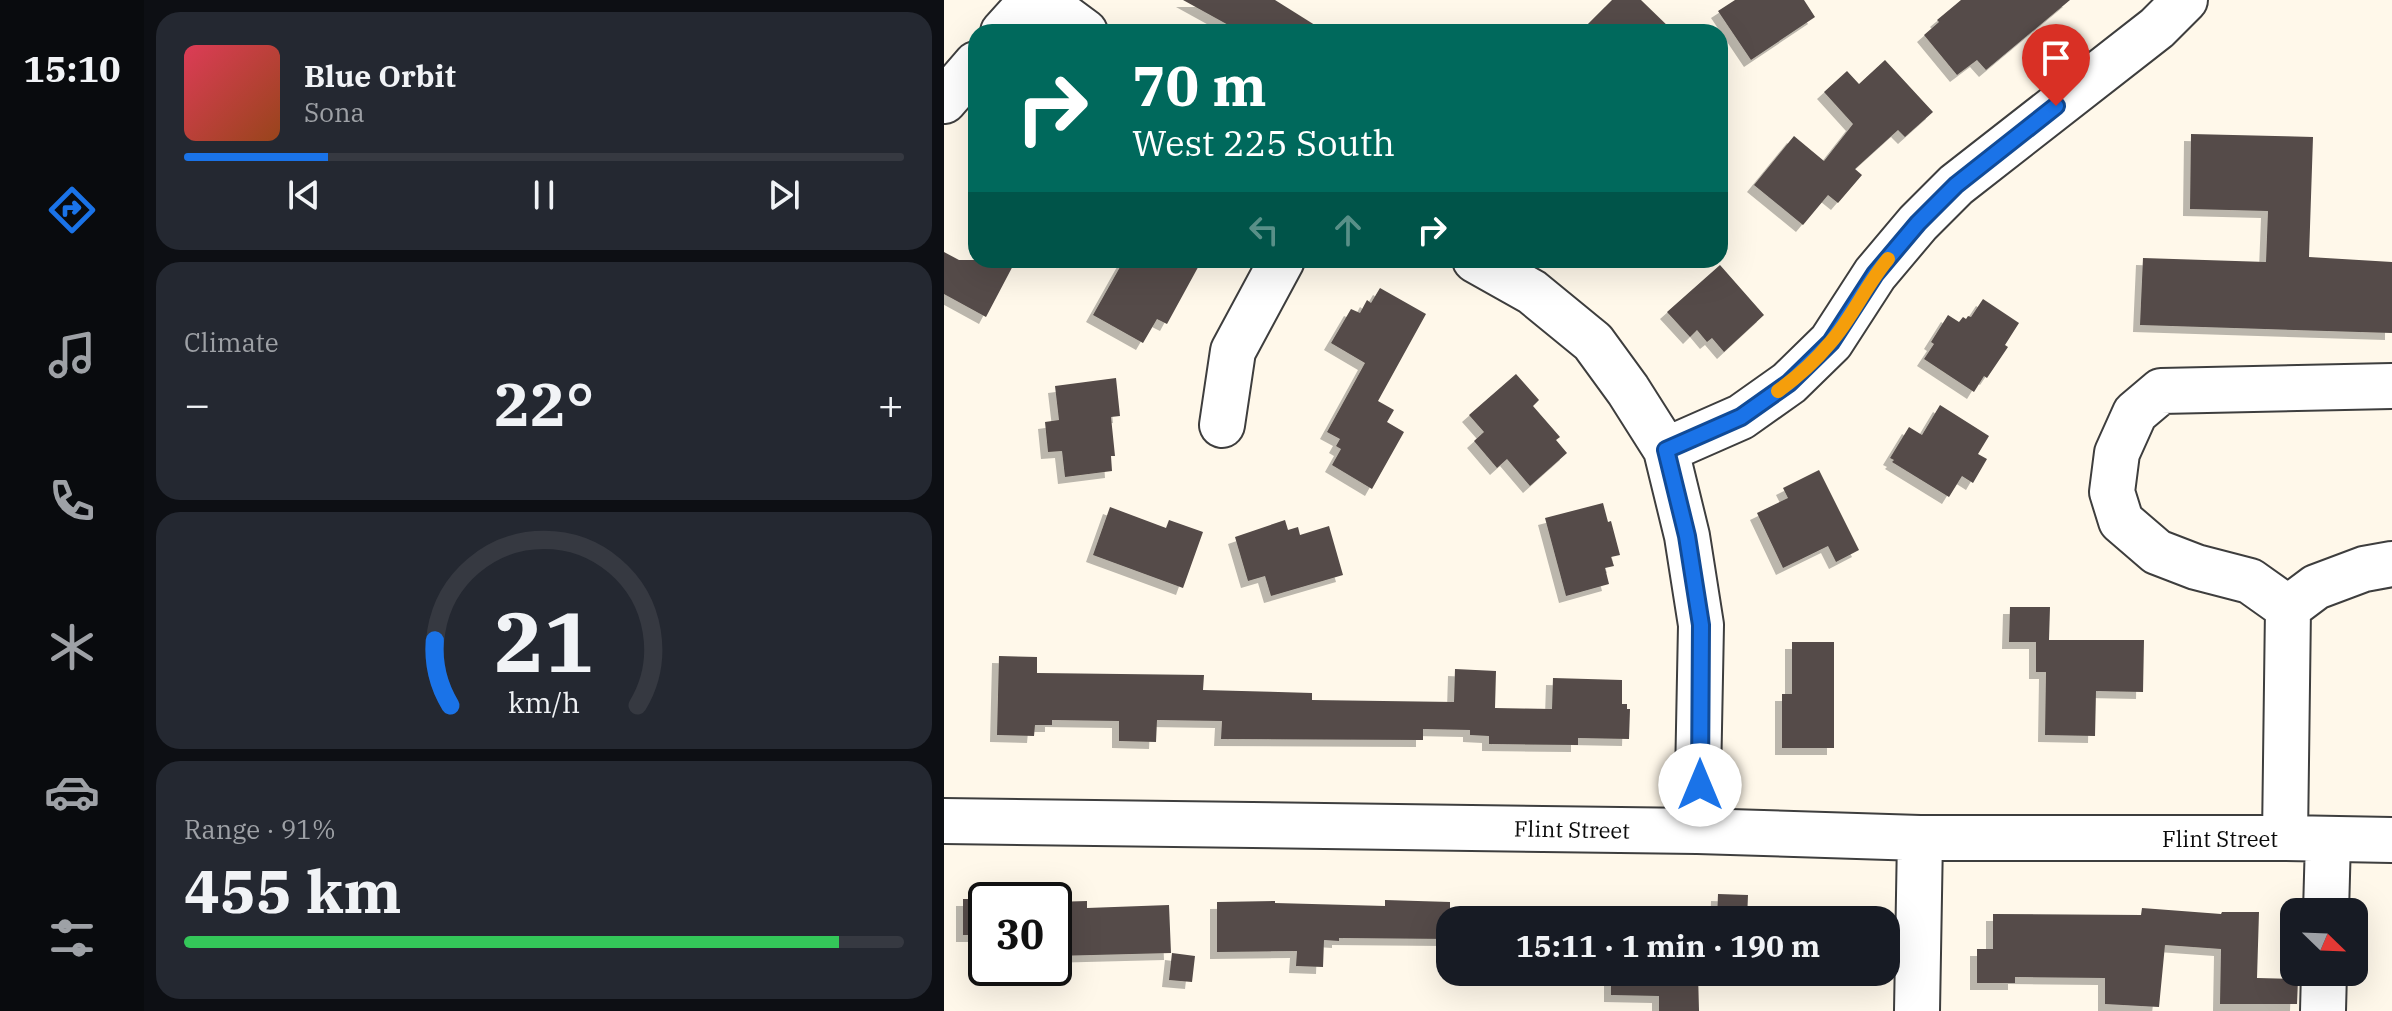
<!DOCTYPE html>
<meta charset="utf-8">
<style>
:root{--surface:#171b24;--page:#242831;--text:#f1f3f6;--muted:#9ea1a6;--line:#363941;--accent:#1a73e8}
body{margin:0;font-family:"IBM Plex Serif",serif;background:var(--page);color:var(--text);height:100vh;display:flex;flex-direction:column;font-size:30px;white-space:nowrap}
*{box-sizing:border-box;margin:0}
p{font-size:26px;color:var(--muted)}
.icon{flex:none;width:44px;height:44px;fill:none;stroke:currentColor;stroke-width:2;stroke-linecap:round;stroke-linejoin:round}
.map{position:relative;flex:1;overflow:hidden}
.panel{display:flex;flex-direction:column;gap:12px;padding:12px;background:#0d0f14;width:800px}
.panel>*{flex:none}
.guide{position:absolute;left:24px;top:24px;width:760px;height:244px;border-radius:24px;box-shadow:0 8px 32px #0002;background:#00695c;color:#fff;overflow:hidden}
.needle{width:52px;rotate:113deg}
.fabs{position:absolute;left:1336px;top:898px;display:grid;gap:16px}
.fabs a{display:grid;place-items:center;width:88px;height:88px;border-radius:16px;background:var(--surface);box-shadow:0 8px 32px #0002;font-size:40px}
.speed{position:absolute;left:24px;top:882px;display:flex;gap:16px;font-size:40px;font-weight:700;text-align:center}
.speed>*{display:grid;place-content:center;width:104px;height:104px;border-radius:50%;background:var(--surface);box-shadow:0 8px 32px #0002;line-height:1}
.speed .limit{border:4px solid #111;border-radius:12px;background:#fff;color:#111}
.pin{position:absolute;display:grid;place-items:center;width:68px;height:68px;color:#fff;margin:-82px -34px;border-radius:50% 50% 50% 0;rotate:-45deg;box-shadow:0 0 8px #0007}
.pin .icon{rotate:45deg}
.me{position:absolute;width:88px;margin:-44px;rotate:0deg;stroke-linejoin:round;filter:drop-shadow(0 0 6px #0008)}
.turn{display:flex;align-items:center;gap:28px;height:168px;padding:0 32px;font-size:36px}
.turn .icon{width:104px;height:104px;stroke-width:2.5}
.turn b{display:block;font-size:56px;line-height:68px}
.lanes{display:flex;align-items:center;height:76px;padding:0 32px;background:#0003;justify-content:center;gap:40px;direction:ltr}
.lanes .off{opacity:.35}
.big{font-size:60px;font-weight:800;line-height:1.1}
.panel .tile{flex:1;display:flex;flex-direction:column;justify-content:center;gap:12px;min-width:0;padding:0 28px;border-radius:24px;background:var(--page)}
.panel .dial{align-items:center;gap:0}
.dial svg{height:208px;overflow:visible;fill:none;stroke:var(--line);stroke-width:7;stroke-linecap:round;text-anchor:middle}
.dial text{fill:var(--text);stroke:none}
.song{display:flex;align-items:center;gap:24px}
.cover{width:96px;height:96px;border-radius:12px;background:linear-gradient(135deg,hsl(350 70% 55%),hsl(20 70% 35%))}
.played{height:8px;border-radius:4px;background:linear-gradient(90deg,var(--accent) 20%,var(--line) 20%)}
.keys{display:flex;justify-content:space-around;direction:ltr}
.heat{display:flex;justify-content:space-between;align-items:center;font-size:44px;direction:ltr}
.charge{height:12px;border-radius:6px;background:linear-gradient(90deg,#34c759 91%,var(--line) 0)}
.trip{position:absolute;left:492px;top:906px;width:464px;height:80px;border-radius:24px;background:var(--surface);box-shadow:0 8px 32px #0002;font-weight:800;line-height:80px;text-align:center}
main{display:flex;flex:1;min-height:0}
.dock{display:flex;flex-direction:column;width:144px;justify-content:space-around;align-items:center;background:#090b0e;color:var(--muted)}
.dock .icon{width:56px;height:56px}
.dock .on{color:var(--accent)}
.dock b{font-size:36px;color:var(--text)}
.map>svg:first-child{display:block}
.building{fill:#544b48;filter:url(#shadow)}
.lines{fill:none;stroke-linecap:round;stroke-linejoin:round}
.minor-casing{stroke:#3e3e3e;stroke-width:48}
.minor{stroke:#fff;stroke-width:44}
.route-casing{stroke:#114b97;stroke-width:20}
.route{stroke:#1a73e8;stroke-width:14}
.slow{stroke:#f59e0b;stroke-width:14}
.labels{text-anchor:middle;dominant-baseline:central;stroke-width:8;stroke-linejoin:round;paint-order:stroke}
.street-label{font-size:22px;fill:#0b0b0b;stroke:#fff}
</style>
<main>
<nav class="dock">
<b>15:10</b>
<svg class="icon on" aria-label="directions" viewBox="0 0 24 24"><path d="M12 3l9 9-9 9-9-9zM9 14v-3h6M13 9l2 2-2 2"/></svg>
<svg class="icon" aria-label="music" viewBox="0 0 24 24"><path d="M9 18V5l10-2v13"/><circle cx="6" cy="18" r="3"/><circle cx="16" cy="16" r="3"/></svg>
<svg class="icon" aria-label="phone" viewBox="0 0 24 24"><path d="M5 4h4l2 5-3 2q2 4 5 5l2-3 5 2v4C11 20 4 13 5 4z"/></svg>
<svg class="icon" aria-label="climate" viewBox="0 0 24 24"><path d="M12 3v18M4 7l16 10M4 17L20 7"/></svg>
<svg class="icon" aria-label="car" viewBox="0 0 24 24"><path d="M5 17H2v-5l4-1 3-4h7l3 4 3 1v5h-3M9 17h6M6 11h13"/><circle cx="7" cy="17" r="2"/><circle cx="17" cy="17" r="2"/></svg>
<svg class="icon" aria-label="filters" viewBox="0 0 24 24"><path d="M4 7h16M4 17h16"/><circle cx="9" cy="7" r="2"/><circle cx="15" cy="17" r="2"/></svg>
</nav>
<section class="panel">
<div class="tile">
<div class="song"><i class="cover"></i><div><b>Blue Orbit</b><p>Sona</p></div></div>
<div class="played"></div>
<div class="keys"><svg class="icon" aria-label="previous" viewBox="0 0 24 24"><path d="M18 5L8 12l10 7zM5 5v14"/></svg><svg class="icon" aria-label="pause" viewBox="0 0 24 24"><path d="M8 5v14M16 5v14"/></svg><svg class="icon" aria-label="next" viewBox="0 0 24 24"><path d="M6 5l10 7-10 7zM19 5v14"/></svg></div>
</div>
<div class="tile"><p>Climate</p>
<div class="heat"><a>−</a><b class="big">22°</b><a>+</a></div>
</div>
<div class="tile dial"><svg viewBox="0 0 100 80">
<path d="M14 69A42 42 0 1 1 86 69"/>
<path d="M14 69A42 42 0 0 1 8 44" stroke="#1a73e8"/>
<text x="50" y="56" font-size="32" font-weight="700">21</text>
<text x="50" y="72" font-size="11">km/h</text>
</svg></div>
<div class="tile"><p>Range · 91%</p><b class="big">455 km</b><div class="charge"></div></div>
</section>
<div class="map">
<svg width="1448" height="1011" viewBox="0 0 1448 1011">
<defs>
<filter id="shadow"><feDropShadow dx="-7" dy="7" stdDeviation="0" flood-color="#0004"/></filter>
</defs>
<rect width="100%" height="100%" fill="#fff8ea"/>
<path class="building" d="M239 0H331L382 32H297Z
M668 0H697L730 32H636Z
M791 0H860L871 17 807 60 774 11Z
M1017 0H1126L1042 70 1033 60 1013 75 980 35 995 22 993 20Z
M941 60 989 112 961 137 954 130 911 169 918 175 894 203 884 195 859 225 810 185 850 136 880 161 909 124 880 92 903 71 915 84Z
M1247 134 1369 137 1365 257 1448 262V333L1196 325 1199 258 1322 262 1324 211 1246 209Z
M0 252 15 260H72L42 317 0 294Z
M180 260H258L223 324 213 319 199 343 149 315Z
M776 265 820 315 780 352 768 338 763 342 753 330 746 337 723 312Z
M436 288 482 314 434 401 450 410 443 422 460 432 428 489 388 465 397 449 392 446 396 439 383 432 421 363 387 343 407 309 416 313 423 300 427 303Z
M1039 299 1075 323 1061 345 1064 347 1043 378 1040 376 1030 392 980 359 990 344 987 342 1004 315 1015 322 1019 317 1022 319 1024 316 1027 317Z
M572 374 595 400 589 406 616 437 612 440 623 453 586 486 563 459 553 468 530 441 540 432 525 415Z
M172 378 176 416 167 417 171 456H167L168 471 121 477 118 451 104 452 101 422 115 420 111 386Z
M996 405 1045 436 1034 454 1043 459 1029 483 1018 476 1005 497 948 462 950 460 946 458 965 427 978 435Z
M875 470 915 550 892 562 884 546 839 568 813 513 844 498 839 488Z
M659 503 664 522 667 521 676 555 667 557 670 566 661 568 665 584 622 596 601 518Z
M166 507 222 528 225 520 259 532 239 588 149 555Z
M341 520 344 530 354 527 356 535 385 526 399 575 327 596 321 576 304 581 291 537Z
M1066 607H1106L1105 640H1200L1199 692 1152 691 1151 736 1101 735 1102 672H1092V642H1065Z
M848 642H890V748H838V694H848Z
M55 656 93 657V673L260 675 259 690 368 693V700L510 702 511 669 552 671 551 708 608 709 609 678 678 680V704H683V709H686L685 739 634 738V745L545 744V736L526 735V730L479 729V740L277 739 278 721 213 720 212 742 175 741V721L108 720V725H91L90 736 53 735Z
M774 894 804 895 803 920H773Z
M19 899H42V935H19Z
M441 900 506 902V939L395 938V941L380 940 379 967 352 966 353 951 273 952V902L331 901V903L441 906Z
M143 901V908L225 905 227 953 110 956V902Z
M1198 908 1277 914 1278 912H1315L1313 978 1354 979 1353 1004H1276L1277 949 1221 945 1215 1007 1161 1004V978L1071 977V983H1033V949H1049V914L1197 915Z
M228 953 251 956 248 982 225 980Z
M754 973 755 1011H715V996L667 995V974Z"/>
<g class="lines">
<defs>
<path id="minor" d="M98 0 141 32
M59 32 88 0
M0 101 32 64
M531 260 588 292 649 342 684 390 722 450 743 536 757 625 753 831
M278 425 289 351 338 260
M722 450 797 417 845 383 887 342 931 274 974 223 1012 185 1213 28 1241 0
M1344 608 1306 581 1252 567 1213 552 1177 521 1168 492 1173 453 1191 413 1217 391 1448 386
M1344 608 1372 587 1420 569 1448 564
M0 821 753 831 976 838H1341L1448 840
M1341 838 1344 608
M1382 912 1384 840
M973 1011 976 838
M1379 1011 1380 972"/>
</defs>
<use href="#minor" class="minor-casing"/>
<use href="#minor" class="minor"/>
</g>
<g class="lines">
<defs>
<path id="route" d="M756 785 757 625 743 536 722 450 797 417 845 383 887 342 931 274 974 223 1012 185 1112 106"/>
</defs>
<use href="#route" class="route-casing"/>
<use href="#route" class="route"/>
<path class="slow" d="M834 391C852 378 871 361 886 343 908 318 922 285 944 259"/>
</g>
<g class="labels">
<g class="street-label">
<text transform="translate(628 829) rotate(1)">Flint Street</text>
<text x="1276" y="838">Flint Street</text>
</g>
</g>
</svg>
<div class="fabs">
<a><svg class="needle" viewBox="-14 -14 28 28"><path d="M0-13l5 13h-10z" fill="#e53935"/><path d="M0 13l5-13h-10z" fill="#9ea1a6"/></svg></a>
</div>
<div class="speed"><div class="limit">30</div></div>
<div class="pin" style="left:1112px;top:106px;background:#d93025"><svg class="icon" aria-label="arrive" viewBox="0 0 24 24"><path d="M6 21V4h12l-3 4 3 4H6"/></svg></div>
<svg class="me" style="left:756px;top:785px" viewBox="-20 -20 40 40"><circle r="19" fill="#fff"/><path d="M0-13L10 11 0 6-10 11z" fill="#1a73e8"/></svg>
<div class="trip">15:11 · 1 min · 190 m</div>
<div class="guide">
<div class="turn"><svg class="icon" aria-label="right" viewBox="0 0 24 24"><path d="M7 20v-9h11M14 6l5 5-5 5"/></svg><div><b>70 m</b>West 225 South</div></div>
<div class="lanes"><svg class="icon off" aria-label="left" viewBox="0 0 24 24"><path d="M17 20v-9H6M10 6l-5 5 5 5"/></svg><svg class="icon off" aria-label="ahead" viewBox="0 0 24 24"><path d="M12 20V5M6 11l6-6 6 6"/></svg><svg class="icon" aria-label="right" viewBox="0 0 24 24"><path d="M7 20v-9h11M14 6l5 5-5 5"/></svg></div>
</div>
</div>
</main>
